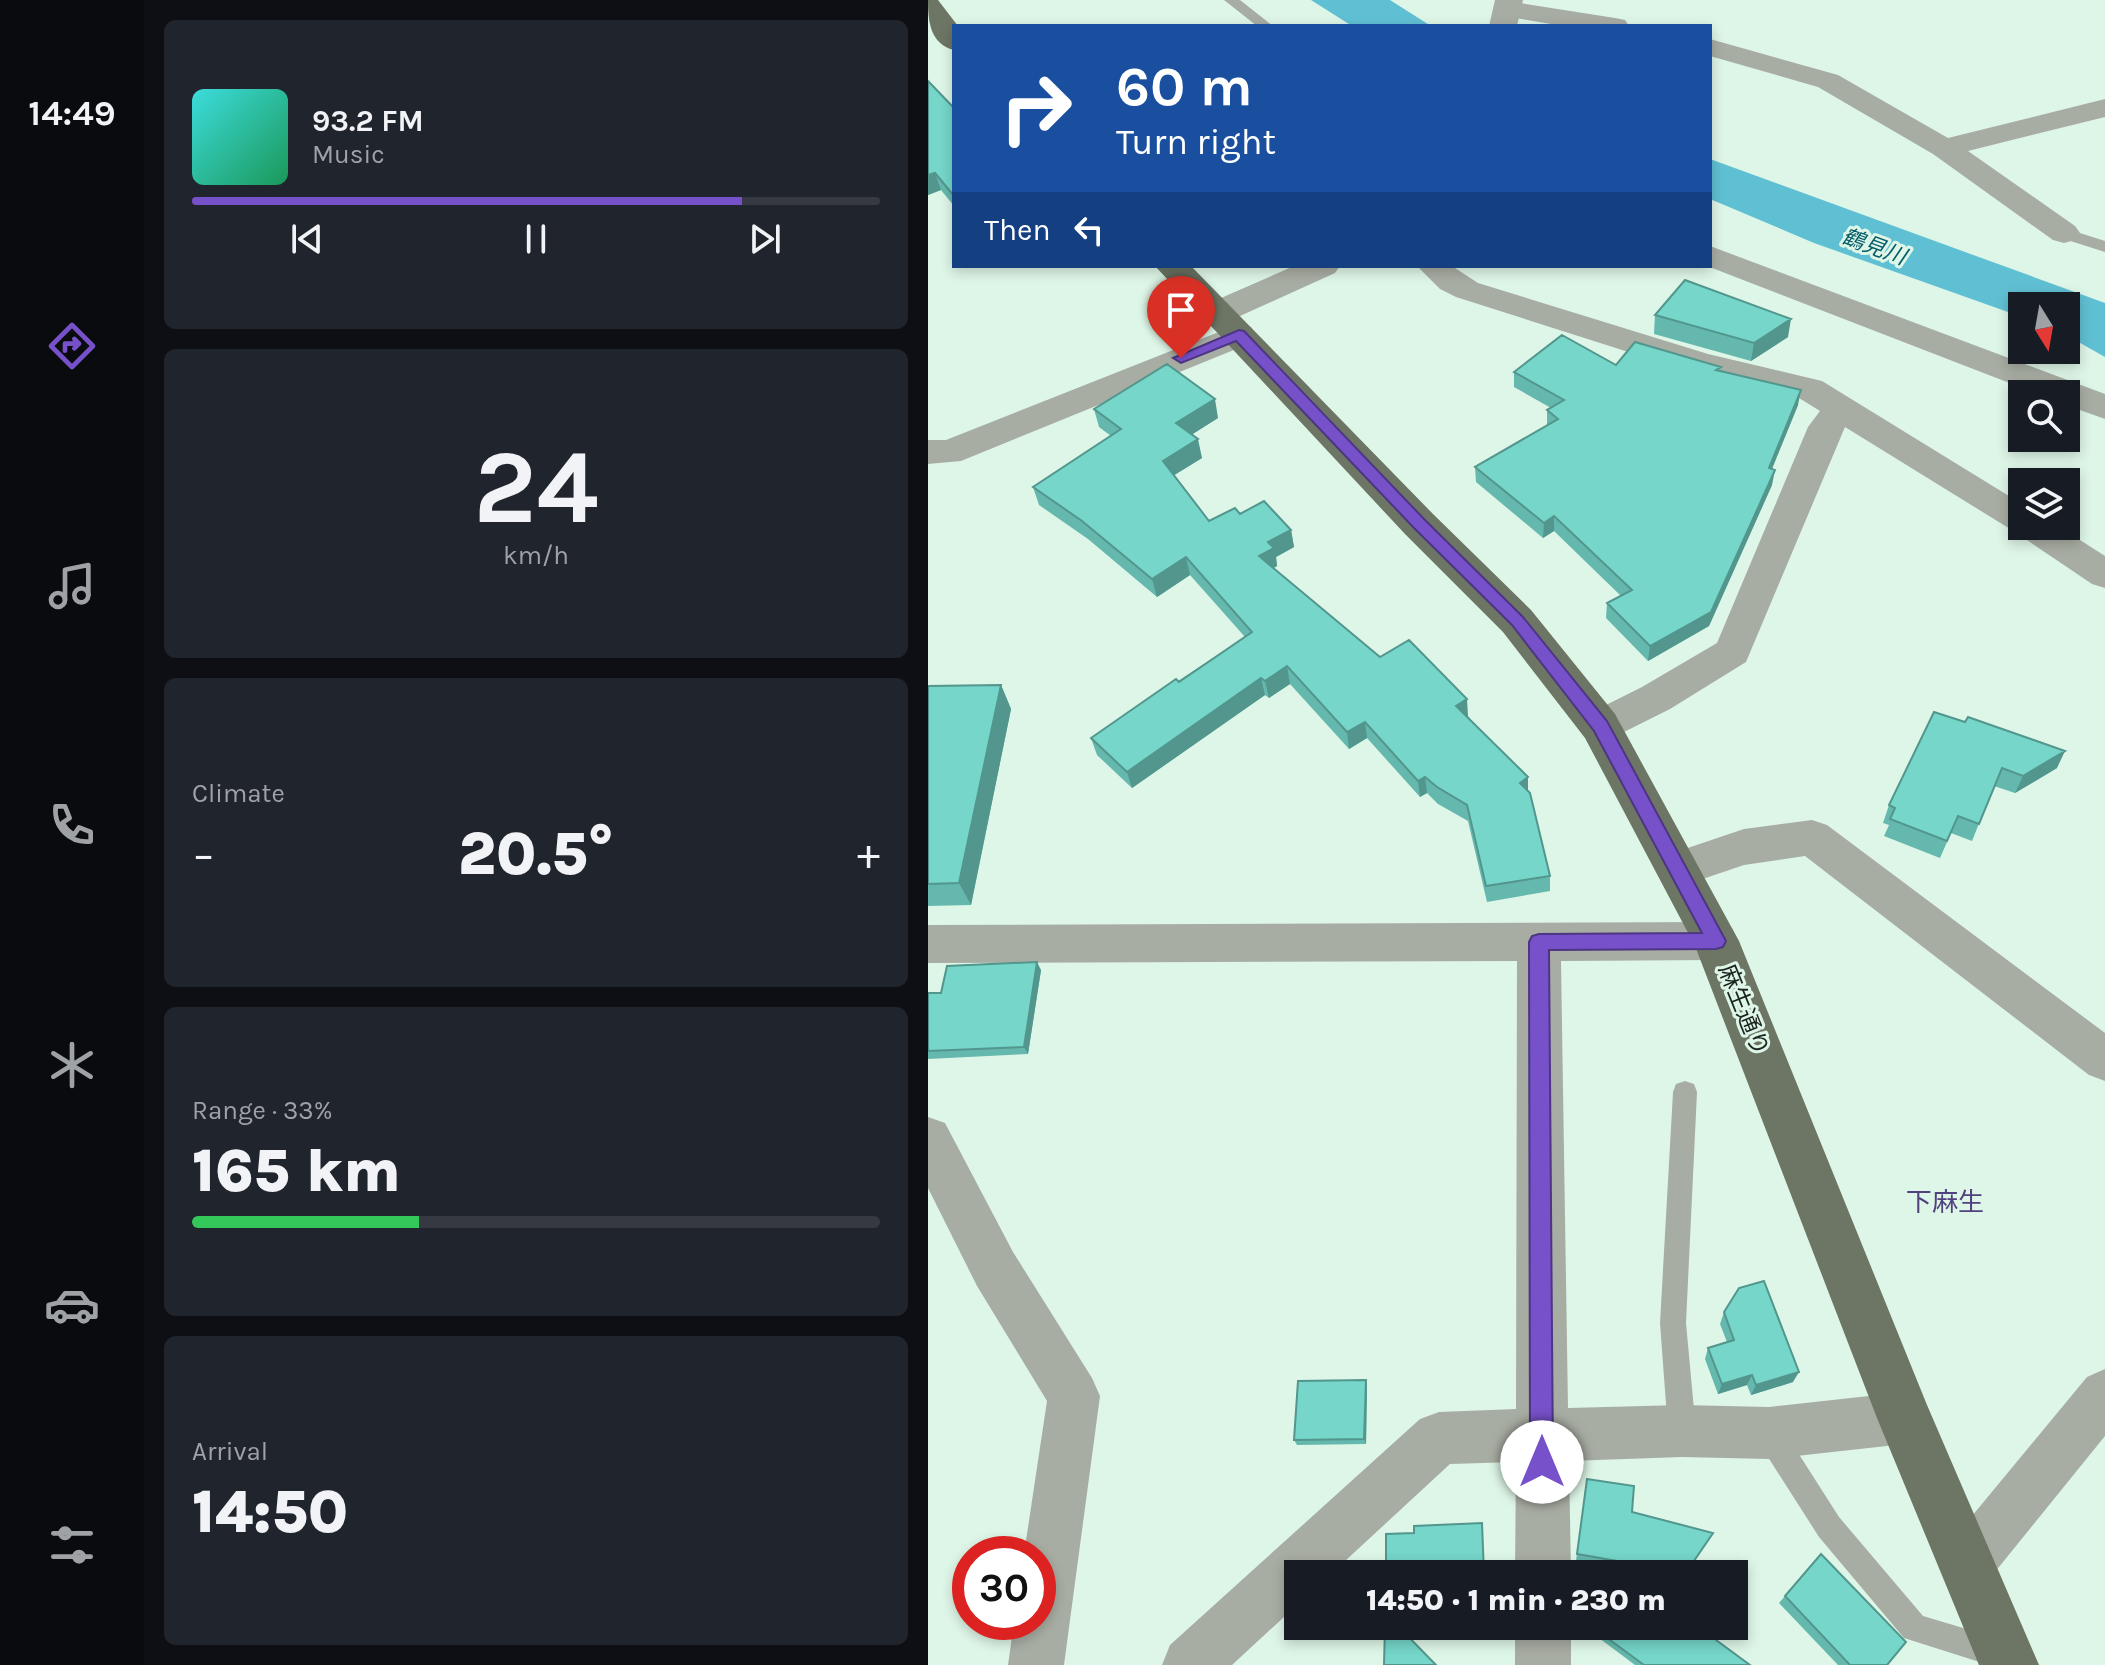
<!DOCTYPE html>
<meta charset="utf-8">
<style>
:root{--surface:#171b24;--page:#20242c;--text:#f1f3f6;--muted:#9ea1a6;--line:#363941;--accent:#7751ca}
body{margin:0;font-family:Karla,"Noto Sans JP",sans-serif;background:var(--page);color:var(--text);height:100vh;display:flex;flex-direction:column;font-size:30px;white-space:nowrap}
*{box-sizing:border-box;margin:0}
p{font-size:26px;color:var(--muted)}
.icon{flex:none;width:44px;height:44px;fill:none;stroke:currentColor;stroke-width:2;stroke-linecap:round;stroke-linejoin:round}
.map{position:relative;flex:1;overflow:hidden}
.panel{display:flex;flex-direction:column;gap:20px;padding:20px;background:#0d0f14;width:784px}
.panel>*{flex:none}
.top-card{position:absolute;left:24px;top:24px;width:760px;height:244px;border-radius:0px;box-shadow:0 4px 12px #0003;background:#1a4fa0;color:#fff;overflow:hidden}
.needle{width:52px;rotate:169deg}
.tools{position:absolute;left:1080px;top:292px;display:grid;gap:16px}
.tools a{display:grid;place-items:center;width:72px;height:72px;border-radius:0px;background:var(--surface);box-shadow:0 4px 12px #0003;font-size:40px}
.speed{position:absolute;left:24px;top:1536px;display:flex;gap:16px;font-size:40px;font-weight:700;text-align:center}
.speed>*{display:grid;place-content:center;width:104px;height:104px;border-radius:50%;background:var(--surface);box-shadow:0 4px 12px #0003;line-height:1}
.speed .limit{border:12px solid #d22;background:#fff;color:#111}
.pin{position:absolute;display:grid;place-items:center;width:68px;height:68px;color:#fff;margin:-82px -34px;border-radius:50% 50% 50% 0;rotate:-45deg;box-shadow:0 0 8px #0007}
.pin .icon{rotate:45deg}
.me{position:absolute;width:88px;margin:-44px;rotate:0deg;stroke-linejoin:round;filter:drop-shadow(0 0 6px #0008)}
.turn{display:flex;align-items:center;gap:28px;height:168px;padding:0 32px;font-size:36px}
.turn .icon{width:104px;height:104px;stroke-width:2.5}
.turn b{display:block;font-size:56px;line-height:68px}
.then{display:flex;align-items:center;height:76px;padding:0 32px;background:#0003;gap:16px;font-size:30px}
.big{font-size:60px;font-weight:800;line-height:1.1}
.panel .tile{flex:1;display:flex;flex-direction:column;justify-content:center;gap:12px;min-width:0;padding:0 28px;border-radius:12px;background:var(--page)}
.panel .dial{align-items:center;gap:0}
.dial b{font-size:104px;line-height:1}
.song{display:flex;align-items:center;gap:24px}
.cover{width:96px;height:96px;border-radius:12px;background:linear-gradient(135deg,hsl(180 70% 55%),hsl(150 70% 35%))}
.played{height:8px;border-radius:4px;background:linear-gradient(90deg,var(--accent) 80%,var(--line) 80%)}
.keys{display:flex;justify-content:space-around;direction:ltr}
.heat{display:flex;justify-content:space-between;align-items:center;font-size:44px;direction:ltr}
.charge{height:12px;border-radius:6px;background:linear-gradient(90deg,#34c759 33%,var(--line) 0)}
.trip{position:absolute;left:356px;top:1560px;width:464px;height:80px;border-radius:0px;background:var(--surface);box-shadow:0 4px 12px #0003;font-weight:800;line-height:80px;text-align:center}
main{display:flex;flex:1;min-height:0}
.dock{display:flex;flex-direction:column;width:144px;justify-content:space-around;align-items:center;background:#090b0e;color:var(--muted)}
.dock .icon{width:56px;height:56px}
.dock .on{color:var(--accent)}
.dock b{font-size:36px;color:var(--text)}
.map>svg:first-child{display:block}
.water{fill:#60c0d3}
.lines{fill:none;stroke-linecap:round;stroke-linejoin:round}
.service{fill:#a8ada3;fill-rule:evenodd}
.minor{fill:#a8ada3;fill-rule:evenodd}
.tertiary{fill:#a8ada3;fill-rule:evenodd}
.primary{fill:#6d7665;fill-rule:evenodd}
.wall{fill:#65b8ad}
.shaded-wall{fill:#52968d}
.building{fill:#75d6c9;stroke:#52968d;stroke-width:2}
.route{fill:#7751ca;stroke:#4d3583;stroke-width:2}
.labels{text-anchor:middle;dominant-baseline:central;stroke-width:6;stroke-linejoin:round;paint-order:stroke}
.far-water-label{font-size:22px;font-style:italic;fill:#075d6b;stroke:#def6e7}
.street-label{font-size:24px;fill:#1b231e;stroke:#def6e7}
.neighbourhood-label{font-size:26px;fill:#52417f;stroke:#def6e7}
</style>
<main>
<nav class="dock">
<b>14:49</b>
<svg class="icon on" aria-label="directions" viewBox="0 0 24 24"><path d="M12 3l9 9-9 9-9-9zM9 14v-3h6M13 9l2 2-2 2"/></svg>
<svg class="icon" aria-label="music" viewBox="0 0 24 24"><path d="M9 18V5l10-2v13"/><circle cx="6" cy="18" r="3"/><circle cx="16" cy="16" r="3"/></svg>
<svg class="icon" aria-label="phone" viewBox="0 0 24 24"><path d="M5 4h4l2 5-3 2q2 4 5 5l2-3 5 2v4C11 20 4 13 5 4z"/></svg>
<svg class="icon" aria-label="climate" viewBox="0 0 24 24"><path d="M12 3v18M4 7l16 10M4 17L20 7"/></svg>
<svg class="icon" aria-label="car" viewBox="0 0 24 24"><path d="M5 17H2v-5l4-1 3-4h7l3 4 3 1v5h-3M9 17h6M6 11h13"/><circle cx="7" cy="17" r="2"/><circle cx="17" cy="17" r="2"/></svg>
<svg class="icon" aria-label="filters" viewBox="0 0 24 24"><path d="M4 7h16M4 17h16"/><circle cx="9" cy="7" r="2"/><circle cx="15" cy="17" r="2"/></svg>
</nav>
<section class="panel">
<div class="tile">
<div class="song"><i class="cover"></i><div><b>93.2 FM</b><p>Music</p></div></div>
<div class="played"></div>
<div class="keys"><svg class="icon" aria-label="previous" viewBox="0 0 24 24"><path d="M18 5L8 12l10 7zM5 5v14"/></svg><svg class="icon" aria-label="pause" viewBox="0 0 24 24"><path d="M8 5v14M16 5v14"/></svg><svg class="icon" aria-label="next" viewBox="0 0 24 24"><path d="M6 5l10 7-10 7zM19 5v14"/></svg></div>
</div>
<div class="tile dial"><b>24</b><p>km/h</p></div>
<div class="tile"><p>Climate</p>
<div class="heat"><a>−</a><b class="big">20.5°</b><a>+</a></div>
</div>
<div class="tile"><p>Range · 33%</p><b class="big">165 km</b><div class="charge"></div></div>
<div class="tile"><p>Arrival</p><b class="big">14:50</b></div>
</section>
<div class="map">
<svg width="1177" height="1665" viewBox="0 0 1177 1665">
<rect width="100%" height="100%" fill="#def6e7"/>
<path class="water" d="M383 0H462L503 26H424Z
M782 159 1177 303V357L1138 335V306H1094V317L886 243 782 199Z"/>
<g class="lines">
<path class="service" d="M296 0H312L345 26H329Z
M1136 228 1177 241V252L1130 237 1128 233Z
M757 1081 766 1084 769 1092 758 1323 768 1431 764 1441 754 1445 744 1441 740 1431 732 1323 745 1092 748 1084Z
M841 1419 851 1423 911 1517 995 1616 1082 1642 1086 1653 1082 1664 1061 1665 976 1638 891 1537 831 1443 827 1433 831 1423Z"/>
<path class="minor" d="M579 1 687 18 697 20 701 26H635L569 15 565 9 569 3Z
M782 39 910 75 1020 138 1177 99V117L1040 151 1147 226 1152 233 1147 240 1136 243 1125 240 1005 154 890 87 782 56Z
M782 246 1177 394V419L1138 405V394H1110L779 266H782Z
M489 266H524L550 283 780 354 894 381 1094 504V526H1130L1177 556V588L1164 584 1087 532 917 427 818 662 742 709 686 737 672 742 658 737 652 726 658 715 714 687 789 643 880 427 892 411 871 398 763 372 528 297 512 289Z
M311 324 323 327 328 335 323 343 33 461 0 464V440H18Z
M884 820 899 825 1177 1033V1081L1161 1075 877 856 816 865 751 887 736 882 730 869 736 856 816 829Z
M788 922 804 928 810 941 804 954 788 960 633 961 640 1408 754 1405 841 1407 977 1392 996 1399 1003 1418 996 1437 977 1444 841 1459 754 1457 641 1461 643 1574H587L588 1462 522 1464 403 1574H370V1604L304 1665H234L242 1645 492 1419 511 1412 588 1409 589 961 0 963V925Z
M0 1117 17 1123 85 1252 164 1378 172 1396 136 1665H80L86 1622H110V1554H96L119 1401 49 1286 0 1188Z
M1177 1369V1436L1058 1583 1039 1592 1020 1583 1011 1564 1020 1545 1159 1377Z
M587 1626H643V1665H587Z"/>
<path class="tertiary" d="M567 0H595L589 26H561Z
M366 266H412L407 273 301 321 289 324 277 321 272 313 277 305Z"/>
<path class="primary" d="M0 0H10L30 26H26V50C2 44 0 21 0 0Z
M227 266H263L505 514 603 610 687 714 811 941 999 1405 1111 1665H1051L949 1418 767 946 657 738 575 632 477 534Z"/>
</g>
<path class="wall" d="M0 81 26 108V206L13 190 0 195Z
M727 315 860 337 823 361 726 334Z
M688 365 793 367 792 371 870 405 844 469V485L781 626 720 661 678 618 679 603 693 596 626 531 615 538 548 482 547 467 619 425V410L623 408 586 387V372Z
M166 409 290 418 263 435 274 458 246 475 281 521 312 514 363 530 366 547 348 557 349 566 346 568 452 657 540 716 600 791 622 876V891L559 902 540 821 510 804 499 793 492 797 439 738 421 749 362 684 341 698 337 695 204 788 169 755 163 738 317 637 262 575 229 597 160 539 111 505 105 487 183 436 171 427Z
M73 685 83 709 43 905 0 906V686Z
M1006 712 1129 768 1087 793 1066 786 1044 841 1023 833 1012 858 956 836 961 825 955 823 961 805Z
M113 970 100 1054 0 1059V993H13Z
M796 1312 865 1382 823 1395 819 1385 790 1394 777 1359 780 1348 799 1342 792 1324Z
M439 1385 438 1444 369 1445 366 1440Z
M659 1479 704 1512 781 1540 701 1570 648 1561Z
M893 1554 959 1665H910L851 1603Z
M655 1626H769L822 1665H707Z"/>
<path class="shaded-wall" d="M7 173 13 190 0 195V175Z
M863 319 860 337 823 361 826 343Z
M873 390 870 405 838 483 841 468Z
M287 399 290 418 252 442 248 423Z
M270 439 274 458 240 479 235 461Z
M847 470 844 485 781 626 720 661 722 646Z
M626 516V531L615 538 616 523Z
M363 530 366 547 348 557 349 566 335 573 331 556 340 542Z
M258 557 262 575 229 597 224 579Z
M359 666 362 684 341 698 337 681Z
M333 678 337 695 204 788 199 772Z
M73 685 83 709 43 905 31 883Z
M539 699 540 716 529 723 528 706Z
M437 722 439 738 421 749 419 732Z
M1137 751 1129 768 1087 793 1095 776Z
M497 777 499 793 492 797 490 781Z
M600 777V794L592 783Z
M109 962 113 970 100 1054 96 1047Z
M871 1372 865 1382 823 1395 828 1385Z
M824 1375 819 1385 790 1394 794 1384Z
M438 1380 439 1385 438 1444 436 1439Z"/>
<path class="building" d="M0 81 26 108V196L7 173 0 175Z
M757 280 863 319 826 343 727 315Z
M634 335 688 365 707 342 793 367 788 370 873 390 841 468 847 470 783 612 722 646 679 603 704 590 626 516 616 523 547 467 630 419 619 410 636 400 586 372Z
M239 364 287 399 248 423 270 439 235 461 281 521 307 508 312 514 336 501 363 530 340 542 346 548 331 556 452 657 481 640 539 699 528 706 600 777 592 783 602 793 622 876 558 886 539 805 509 787 497 777 490 781 437 722 419 732 359 666 337 681 333 678 199 772 163 738 248 679 251 682 324 632 258 557 224 579 154 521 105 487 193 429 166 409Z
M73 685 31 883 0 884V686Z
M1006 712 1037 722 1040 717 1137 751 1095 776 1074 768 1051 824 1030 816 1019 841 962 819 967 808 961 805Z
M109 962 96 1047 0 1051V993H13L19 966Z
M836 1281 871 1372 828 1385 824 1375 794 1384 780 1348 806 1340 796 1312 811 1288Z
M438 1380 436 1439 366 1440 370 1381Z
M659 1479 706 1486 704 1512 785 1533 757 1574H697L706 1564 649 1554Z
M554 1523 556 1574H458V1534L486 1533V1526Z
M893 1554 978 1642 959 1665H922L857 1596Z
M457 1626H470L508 1665H456Z
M663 1626H769L822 1665H716Z"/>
<path class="route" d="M311 330 316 331 497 520 595 617 679 721 798 941 795 947 788 949 621 950 625 1462 622 1470 614 1473 606 1470 602 1462 601 942 604 936 611 934 774 933 666 731 584 625 486 528 308 341 253 363 245 358Z"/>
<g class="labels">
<g class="far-water-label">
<text transform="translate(946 247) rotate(20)">鶴見川</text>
</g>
<g class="street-label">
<text transform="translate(816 1010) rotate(68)">麻生通り</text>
</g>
<g class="neighbourhood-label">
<text x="1017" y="1202">下麻生</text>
</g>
</g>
</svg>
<div class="tools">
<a><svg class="needle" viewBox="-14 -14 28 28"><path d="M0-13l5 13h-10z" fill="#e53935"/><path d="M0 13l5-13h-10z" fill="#9ea1a6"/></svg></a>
<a><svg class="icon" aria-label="search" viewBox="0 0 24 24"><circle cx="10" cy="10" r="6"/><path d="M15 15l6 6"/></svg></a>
<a><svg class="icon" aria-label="layers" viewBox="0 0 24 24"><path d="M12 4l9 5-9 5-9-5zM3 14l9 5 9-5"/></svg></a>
</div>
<div class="speed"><div class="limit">30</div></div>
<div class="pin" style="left:253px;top:358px;background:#d93025"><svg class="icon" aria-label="arrive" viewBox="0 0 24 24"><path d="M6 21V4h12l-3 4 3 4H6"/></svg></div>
<svg class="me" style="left:614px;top:1462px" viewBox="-20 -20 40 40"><circle r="19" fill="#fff"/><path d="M0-13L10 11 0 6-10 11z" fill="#7751ca"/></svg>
<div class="trip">14:50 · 1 min · 230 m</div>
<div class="top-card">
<div class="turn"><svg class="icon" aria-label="right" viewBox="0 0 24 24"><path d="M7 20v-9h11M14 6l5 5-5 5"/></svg><div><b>60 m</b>Turn right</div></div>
<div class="then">Then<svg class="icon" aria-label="left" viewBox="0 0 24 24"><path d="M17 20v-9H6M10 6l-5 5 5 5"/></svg></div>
</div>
</div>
</main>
